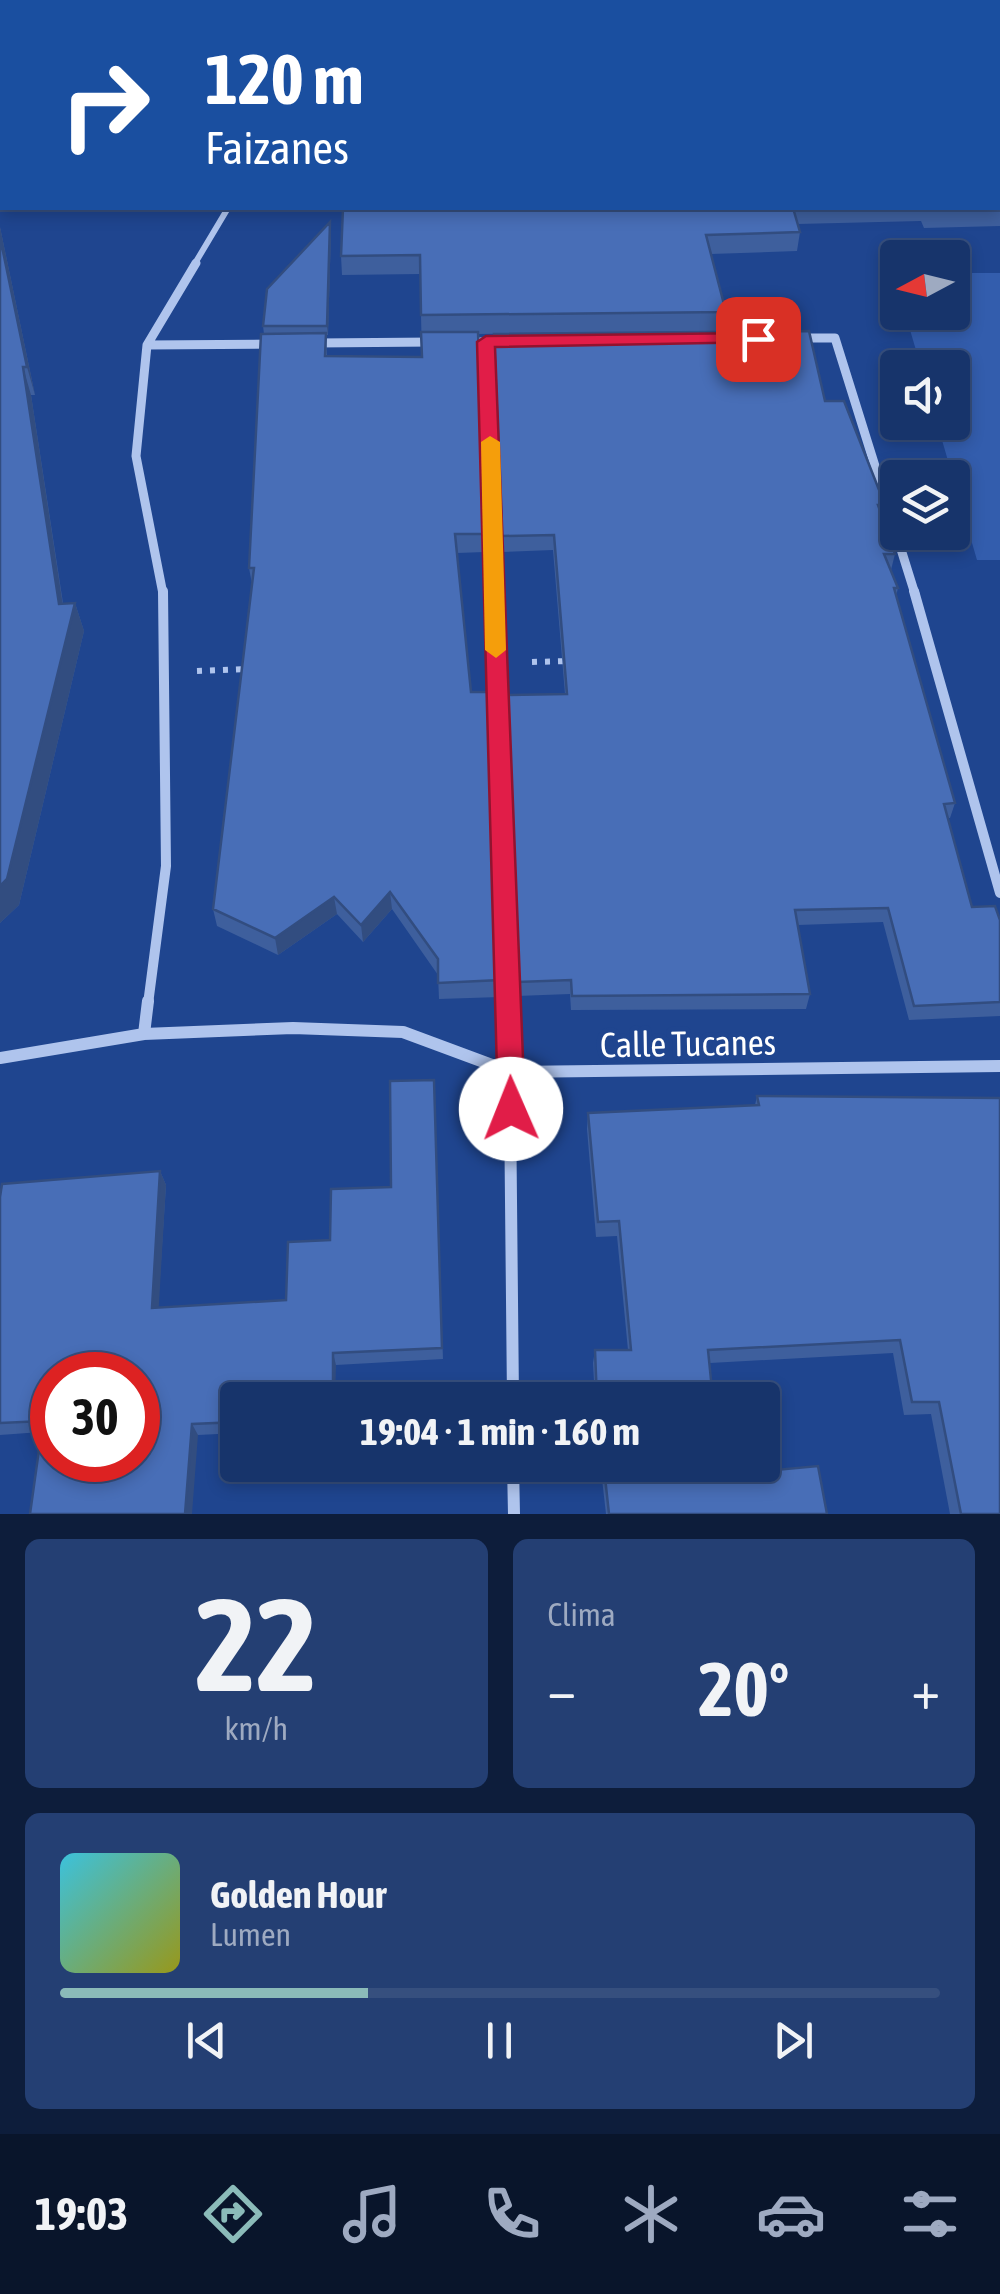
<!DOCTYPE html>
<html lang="es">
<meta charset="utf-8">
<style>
:root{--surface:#17346b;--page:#243f73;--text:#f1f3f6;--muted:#9eaac1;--line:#364f7e;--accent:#8bbbb9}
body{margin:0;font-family:"Asap Condensed",sans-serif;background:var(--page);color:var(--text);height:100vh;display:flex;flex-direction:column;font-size:38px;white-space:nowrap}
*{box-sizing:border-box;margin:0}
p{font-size:32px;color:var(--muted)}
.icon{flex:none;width:55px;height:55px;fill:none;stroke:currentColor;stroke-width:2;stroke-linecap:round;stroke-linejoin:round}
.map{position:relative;height:1514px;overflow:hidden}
.details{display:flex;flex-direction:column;gap:25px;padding:25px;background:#0d1d3b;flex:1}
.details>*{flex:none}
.guide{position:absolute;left:0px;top:0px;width:1000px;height:210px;box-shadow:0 5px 15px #0003,0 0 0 2px var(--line);background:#1a4fa0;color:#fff;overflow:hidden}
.needle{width:65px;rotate:263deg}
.fabs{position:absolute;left:880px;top:240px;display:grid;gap:20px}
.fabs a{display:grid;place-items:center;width:90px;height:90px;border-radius:10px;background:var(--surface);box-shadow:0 5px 15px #0003,0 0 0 2px var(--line);font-size:50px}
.speed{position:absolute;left:30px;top:1352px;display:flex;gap:20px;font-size:50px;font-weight:700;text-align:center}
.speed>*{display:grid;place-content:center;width:130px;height:130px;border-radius:50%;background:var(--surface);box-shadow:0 5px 15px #0003,0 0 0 2px var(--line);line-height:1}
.speed .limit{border:15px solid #d22;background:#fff;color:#111}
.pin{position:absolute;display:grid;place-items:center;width:85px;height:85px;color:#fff;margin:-42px;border-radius:20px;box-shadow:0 5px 15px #0006}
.me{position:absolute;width:110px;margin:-55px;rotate:359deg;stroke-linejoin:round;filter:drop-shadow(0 0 8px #0008)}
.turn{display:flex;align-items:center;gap:35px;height:210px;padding:0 40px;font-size:45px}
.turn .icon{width:130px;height:130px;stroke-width:2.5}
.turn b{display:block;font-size:70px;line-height:85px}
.big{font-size:75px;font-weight:700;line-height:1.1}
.details .tile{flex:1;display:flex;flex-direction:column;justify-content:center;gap:15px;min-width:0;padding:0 35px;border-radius:15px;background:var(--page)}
.details .dial{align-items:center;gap:0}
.dial b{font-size:130px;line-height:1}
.song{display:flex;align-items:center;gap:30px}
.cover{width:120px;height:120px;border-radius:15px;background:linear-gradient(135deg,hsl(190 70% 55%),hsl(60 70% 35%))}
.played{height:10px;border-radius:5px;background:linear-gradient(90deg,var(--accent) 35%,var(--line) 35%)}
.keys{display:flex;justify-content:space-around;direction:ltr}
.heat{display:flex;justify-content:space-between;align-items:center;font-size:55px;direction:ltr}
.details .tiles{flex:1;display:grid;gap:25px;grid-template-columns:1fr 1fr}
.tile:last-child{grid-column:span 2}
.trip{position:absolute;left:220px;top:1382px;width:560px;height:100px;border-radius:10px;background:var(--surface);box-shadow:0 5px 15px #0003,0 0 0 2px var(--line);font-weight:700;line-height:100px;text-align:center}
.dock{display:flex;height:160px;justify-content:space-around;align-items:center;background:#09152b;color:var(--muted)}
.dock .icon{width:70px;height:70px}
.dock .current{color:var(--accent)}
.dock b{font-size:45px;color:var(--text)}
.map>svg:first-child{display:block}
.green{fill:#335dad}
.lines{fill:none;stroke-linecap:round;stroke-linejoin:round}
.path{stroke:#afc4ed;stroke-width:6;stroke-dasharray:5 8;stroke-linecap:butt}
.minor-far3{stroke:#afc4ed;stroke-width:6}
.minor-far2{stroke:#afc4ed;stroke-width:9}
.minor-far1{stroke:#afc4ed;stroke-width:10}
.minor{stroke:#afc4ed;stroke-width:12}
.wall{fill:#3e5f9d}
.shaded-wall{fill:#324d80}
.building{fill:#486eb7;stroke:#324d80;stroke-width:2.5;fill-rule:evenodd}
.route{fill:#e11d48;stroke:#92132f;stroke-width:2.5}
.slow{fill:#f59e0b}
.labels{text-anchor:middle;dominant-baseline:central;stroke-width:10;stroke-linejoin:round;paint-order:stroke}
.street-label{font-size:35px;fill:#fff;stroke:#1f458f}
</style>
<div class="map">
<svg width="1000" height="1514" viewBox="0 0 1000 1514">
<rect width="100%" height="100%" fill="#1f458f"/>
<path class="green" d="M953 273H1000V560H977L937 423 952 422V368L921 367 905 313 952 312Z"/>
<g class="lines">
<path class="path" d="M532 662 569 661
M197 671 250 669"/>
<path class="minor-far3" d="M194 265 228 208"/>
<path class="minor-far2" d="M801 338H835L915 594
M466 342H486L495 594
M316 343 434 342
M147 345 274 344
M163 594 136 456 147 345 196 263"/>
<path class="minor-far1" d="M495 591 509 1004
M914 591 1000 893
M148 1004 166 866 163 591"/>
<path class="minor" d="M509 1001 513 1400
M144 1034 293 1028 403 1032 511 1072 1000 1066
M0 1058 144 1034 148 1001
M513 1465 514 1514"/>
</g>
<path class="wall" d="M1000 0V226L924 228 921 221 798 224 800 232 797 251 711 254 726 312 724 331 478 334 485 552 457 553 500 980V997L439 999 438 975 392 909 363 942 337 914 278 955 217 926 213 909 252 584 249 568 264 334 263 326 331 232 328 335H326L327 356 422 357 420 274 342 275 341 256 343 208H998Z
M0 227 35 395H31L63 603H75L84 631 19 905 0 923Z
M494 334 825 401 885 505 882 517 895 554 891 570 898 588 896 596 955 803 950 818H948L972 907 1000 920V1016L909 1020 883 922 798 925 810 994 806 1009 571 1010 570 994 517 996 508 710 565 694 553 550 502 552Z
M434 1080 443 1359 336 1365 238 1400V1433L198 1435 41 1432 0 1435V1197L160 1171 166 1185 158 1308 286 1300 330 1240 391 1187Z
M757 1096 1000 1098V1514H950L931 1414 904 1415 893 1353 710 1363 713 1400H595L593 1363 595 1350H628L617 1236 596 1237 587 1129 588 1113 755 1105Z
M598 1465H720V1475L827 1514H606L602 1479H599Z"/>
<path class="shaded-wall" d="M330 222 331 232 328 335 327 326Z
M0 227 35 395 27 367 0 237Z
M23 367 31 395 67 632 59 604Z
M75 603 84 631 19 905 0 923V886Z
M390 892 392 909 363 942 361 925Z
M334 897 337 914 278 955 275 938Z
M160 1171 166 1185 158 1320 152 1308Z
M333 1353 336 1365 335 1400H333Z
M192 1424 198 1435 192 1514H185Z"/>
<path class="building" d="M595 0H1000V207H998V2H595Z
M343 208H793L800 232 706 235 726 312 421 315 420 255 341 256Z
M928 208H978L928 209Z
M330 222 327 326H263L267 289Z
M0 237 27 367H23L59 604 75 603 7 879 0 886Z
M809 331 825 401H844L885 505H878L895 554H884L898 588H894L955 803 944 804 972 907 995 906 1000 920V1002L914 1006 888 908 795 910 810 994 572 996 571 980 518 982 508 695 567 694 554 535 502 536 494 334Z
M421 332H478L485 534H455L471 692H490L500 980 438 983V959L390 892 361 925 334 897 275 938 213 909 254 568H249L261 334 326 333 325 356 422 357Z
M434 1080 442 1348 333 1353V1400H238V1422L192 1424 185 1514H30L43 1421 0 1423V1197L2 1184 160 1171 152 1308 286 1300 288 1242 330 1240 331 1189 391 1187 390 1081ZM52 1375H138V1460H52Z
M757 1096 1000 1098V1514H961L939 1402H912L900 1340 708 1350 713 1400H597L595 1350H631L619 1221 598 1222 588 1113 759 1105Z
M600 1465H720V1475L818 1466 827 1514H609L604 1468H601Z"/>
<path class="route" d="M758 333 767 339 764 342 495 347 525 1109 521 1118 511 1121 502 1118 498 1109 477 342 486 336Z"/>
<path class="slow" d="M490 436 500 442 506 650 496 658 485 650 481 442Z"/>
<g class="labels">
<g class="street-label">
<text transform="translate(688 1043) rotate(-1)">Calle Tucanes</text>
</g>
</g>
</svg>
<div class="fabs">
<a><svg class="needle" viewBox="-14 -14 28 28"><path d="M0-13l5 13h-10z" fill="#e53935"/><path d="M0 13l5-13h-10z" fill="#9eaac1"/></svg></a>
<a><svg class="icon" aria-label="sound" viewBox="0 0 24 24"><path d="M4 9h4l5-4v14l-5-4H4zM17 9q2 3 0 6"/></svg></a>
<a><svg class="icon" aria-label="layers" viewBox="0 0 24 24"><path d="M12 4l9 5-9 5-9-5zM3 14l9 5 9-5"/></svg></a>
</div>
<div class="speed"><div class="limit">30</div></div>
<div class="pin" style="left:758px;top:339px;background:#d93025"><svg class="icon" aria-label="arrive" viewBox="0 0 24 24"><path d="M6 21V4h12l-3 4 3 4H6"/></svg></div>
<svg class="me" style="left:511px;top:1109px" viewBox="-20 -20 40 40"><circle r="19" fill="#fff"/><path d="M0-13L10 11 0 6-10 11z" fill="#e11d48"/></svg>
<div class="trip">19:04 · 1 min · 160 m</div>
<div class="guide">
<div class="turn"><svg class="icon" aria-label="right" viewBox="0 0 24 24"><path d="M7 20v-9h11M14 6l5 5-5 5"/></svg><div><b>120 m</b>Faizanes</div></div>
</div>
</div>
<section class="details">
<div class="tiles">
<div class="tile dial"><b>22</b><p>km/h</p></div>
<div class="tile"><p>Clima</p>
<div class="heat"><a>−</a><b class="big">20°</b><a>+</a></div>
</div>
<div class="tile">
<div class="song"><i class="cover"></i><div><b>Golden Hour</b><p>Lumen</p></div></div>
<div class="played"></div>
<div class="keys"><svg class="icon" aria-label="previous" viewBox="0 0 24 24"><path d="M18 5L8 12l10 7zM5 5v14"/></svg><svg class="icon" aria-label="pause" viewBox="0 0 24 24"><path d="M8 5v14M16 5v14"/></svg><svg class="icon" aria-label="next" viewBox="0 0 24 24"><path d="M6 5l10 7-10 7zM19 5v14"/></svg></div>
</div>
</div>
</section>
<nav class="dock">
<b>19:03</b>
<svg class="icon current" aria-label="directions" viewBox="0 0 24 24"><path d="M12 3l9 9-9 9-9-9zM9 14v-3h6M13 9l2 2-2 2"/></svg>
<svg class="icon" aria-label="music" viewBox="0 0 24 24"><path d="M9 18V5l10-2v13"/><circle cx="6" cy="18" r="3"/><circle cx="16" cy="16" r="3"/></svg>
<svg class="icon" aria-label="phone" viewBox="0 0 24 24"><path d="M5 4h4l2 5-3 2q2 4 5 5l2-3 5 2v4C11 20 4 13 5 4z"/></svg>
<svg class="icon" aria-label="climate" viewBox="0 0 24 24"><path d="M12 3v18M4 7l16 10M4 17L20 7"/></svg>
<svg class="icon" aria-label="car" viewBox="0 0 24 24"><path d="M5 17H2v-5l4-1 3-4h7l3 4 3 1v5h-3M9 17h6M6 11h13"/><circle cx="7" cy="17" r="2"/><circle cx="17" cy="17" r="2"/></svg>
<svg class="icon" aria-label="filters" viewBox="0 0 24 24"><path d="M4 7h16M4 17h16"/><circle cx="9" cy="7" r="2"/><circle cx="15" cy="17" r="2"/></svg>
</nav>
